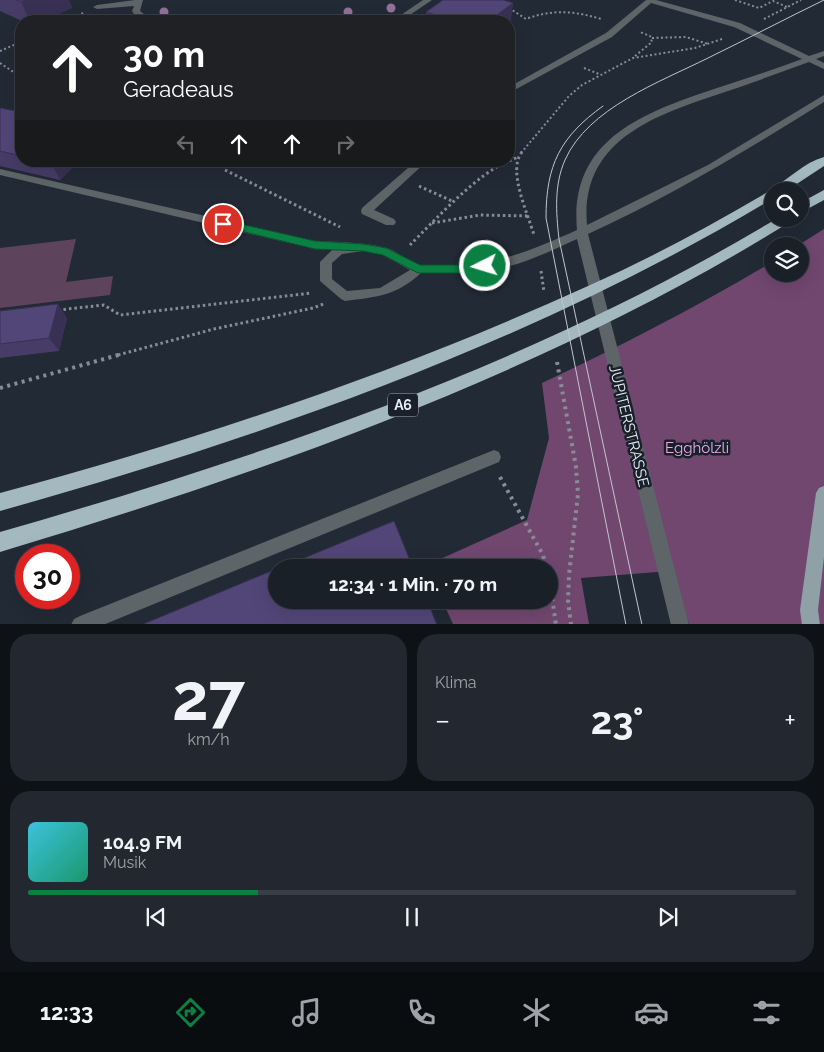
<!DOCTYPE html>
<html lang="de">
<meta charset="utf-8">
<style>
:root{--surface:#1a2028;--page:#232830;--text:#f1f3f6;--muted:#9fa3a8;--line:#383e45;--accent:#0b8043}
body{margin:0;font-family:Raleway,sans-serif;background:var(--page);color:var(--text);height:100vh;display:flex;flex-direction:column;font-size:19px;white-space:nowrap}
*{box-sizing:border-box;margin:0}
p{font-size:16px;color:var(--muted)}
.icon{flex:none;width:28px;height:28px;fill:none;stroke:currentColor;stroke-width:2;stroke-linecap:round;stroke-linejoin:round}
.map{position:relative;height:624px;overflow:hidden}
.side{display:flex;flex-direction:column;gap:10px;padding:10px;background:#0e1216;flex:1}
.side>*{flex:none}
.hud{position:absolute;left:15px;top:15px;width:500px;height:152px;border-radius:20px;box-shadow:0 5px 20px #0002,0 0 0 1px var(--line);background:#202124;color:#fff;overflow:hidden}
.controls{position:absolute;left:764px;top:182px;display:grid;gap:10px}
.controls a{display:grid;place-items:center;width:45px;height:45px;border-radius:50%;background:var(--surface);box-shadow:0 5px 20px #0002,0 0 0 1px var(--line);font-size:25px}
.speed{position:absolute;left:15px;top:544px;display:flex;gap:10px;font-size:25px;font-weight:700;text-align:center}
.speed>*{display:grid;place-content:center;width:65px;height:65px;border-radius:50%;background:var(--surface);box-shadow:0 5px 20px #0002,0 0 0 1px var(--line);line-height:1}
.speed .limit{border:8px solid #d22;background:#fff;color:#111}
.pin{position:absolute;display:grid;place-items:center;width:42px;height:42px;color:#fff;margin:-21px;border:2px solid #fff;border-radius:50%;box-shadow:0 1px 5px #0007}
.me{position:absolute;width:55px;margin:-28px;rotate:265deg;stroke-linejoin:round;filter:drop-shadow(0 0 4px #0008)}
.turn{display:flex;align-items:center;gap:18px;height:105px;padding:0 25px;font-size:22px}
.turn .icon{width:65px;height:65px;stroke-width:2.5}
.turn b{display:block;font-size:35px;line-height:42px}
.lanes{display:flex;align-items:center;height:48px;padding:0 25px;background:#0003;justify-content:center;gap:25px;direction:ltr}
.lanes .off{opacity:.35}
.big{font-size:38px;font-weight:700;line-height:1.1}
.side .tile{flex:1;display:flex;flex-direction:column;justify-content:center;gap:8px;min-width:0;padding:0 18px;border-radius:20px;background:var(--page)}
.side .dial{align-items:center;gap:0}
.dial b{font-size:65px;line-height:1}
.song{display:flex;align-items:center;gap:15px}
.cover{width:60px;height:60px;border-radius:8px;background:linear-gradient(135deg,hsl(190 70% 55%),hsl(160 70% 35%))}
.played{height:5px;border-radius:2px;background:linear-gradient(90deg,var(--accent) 30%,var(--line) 30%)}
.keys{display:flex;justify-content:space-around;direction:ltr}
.heat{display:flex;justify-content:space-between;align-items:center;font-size:28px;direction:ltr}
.side .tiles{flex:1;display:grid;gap:10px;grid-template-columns:1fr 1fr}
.tile:last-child{grid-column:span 2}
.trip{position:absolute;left:268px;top:559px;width:290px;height:50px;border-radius:25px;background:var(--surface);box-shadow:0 5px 20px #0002,0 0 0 1px var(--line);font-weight:700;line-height:50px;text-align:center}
.tabs{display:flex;height:80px;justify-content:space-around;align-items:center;background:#0a0d10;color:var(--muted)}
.tabs .icon{width:35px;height:35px}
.tabs .selected{color:var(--accent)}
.tabs b{font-size:22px;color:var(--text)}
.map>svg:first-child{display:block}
.green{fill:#5d445c}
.forest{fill:#714770}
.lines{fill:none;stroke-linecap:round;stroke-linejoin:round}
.path-far2{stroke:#868d97;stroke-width:2;stroke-dasharray:2 2.5;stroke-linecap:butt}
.path-far1{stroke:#868d97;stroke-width:3;stroke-dasharray:2.5 3;stroke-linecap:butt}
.path{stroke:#868d97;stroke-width:4;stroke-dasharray:3 4.5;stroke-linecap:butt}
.minor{fill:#5d6568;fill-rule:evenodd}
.major{fill:#90a0a7;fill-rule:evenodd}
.highway{fill:#a4b8c0;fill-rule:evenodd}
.tram{stroke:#c0c6cf;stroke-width:1}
.tree{fill:#92729a}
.wall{fill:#473c67}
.shaded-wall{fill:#393154}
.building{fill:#524678;stroke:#393154}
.route{fill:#0b8043;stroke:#07532c}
.labels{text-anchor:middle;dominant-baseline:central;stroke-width:5;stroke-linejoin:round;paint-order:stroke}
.shield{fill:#19202b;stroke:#abb0ba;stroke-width:1}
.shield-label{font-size:14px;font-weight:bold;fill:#e9eef7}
.street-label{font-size:15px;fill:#e9eef7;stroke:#19202b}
.park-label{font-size:15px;fill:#eeacec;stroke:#19202b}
</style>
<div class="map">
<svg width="824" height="625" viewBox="0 0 824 625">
<rect width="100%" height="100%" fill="#222a36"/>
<path class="green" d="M76 239 66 282 113 276 110 295 0 308V248Z"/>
<path class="forest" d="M824 229V624H689L670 571 581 578 589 624H453L442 600H549V568H428L427 565 527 520 549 438 542 383C621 346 698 306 772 262V274H800V246H797Z"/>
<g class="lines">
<path class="path-far2" d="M735 0 759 8 773 1 787 7
M509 8 526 19C552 9 575 11 601 19
M764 19 801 0
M65 21 83 13
M652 38 686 37 708 44
M0 51 21 42
M635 56 652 42 650 36 640 32
M0 63 21 77
M584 68 599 74
M521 153 569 96 582 85 633 58 695 48 722 39"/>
<path class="path-far1" d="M522 152C507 170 528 214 534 235
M509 161 518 157
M225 170 340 227
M419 186 454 202
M432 223 480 215 528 216
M410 245C435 220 477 174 508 161
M541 271 544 292
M58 310 104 305 120 315 312 293
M118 355 214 329 313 308 326 303"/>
<path class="path" d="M557 362 576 467 578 494 569 575 568 600 571 625
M0 388 122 354
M500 477 543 555 546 568
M549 576 556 625"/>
<path class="minor" d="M135 0H143L140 11 153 21C143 21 137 20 132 11L134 6 97 9 93 7 97 5Z
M423 0H432L401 21H392Z
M646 0H656L740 23 809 56 824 51V56L816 59 824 63V69L809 62C779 73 749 84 719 94 653 116 580 141 587 225L708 165 824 95V102C747 150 671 196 588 234L689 625H671L577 239C553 250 528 262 502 268 475 274 448 273 421 273 396 296 376 297 345 301L341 299 320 281V262L332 250 315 249 0 175V169L315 241C339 242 364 242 387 248 399 252 409 263 421 265 430 266 440 265 448 265 499 265 532 250 577 230 569 141 640 114 711 90 742 80 772 70 802 59L734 27 651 3 612 37 509 93V87L606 33ZM363 251 383 255 410 270 380 288 347 291 332 279V263L342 254Z
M205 161H216L210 165 206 164Z
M416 161H427L374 210 394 219 396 222 394 225H386L362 214 361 211 362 208Z
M494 450 499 452 501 457 499 462 103 625H71L74 619 80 616Z"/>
<path class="major" d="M824 486V557L818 610 820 625H802L800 610 816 493 819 488Z"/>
<path class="highway" d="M824 157V166L786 191H772V199C534 342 267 436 0 511V493C201 439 399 372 588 286 651 258 712 225 771 190 787 180 805 162 824 157Z
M824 190V200L800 213V203Z
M776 219H792L790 222C550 371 270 471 0 552V532C265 456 539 362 776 219Z"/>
<path class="tram" d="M603 106C560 137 546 165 546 218L626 625
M642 625 559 239C556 212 554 185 565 160 588 108 660 82 708 58 747 39 785 19 824 0"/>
</g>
<g class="tree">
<circle cx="391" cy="8" r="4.5"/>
<circle cx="164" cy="12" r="4.5"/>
<circle cx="348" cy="12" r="4.5"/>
</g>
<path class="wall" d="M0 0H69L72 8 42 21H22L0 11Z
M443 0H503L513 3 510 26 509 28V21H426V12Z
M0 108 21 112V161H79L60 180 0 166Z
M0 311 67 318 59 351 0 358Z"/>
<path class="shaded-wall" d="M26 0H69L72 8 42 21H30L21 2Z
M513 3 510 26 509 28V21H489Z
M52 161H79L60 180 51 162Z
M58 304 67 318 59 351 49 338Z"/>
<path class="building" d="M16 0H26L21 2Z
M443 0H503L513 3 489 21H472L466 19 463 21H456L426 12Z
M0 108 21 112V156L0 151Z
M58 304 49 338 0 344V311Z
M394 521 413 568H280Z
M276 569V600H427L437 625H141Z"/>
<path class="route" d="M223 220 315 241 363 244 386 248 420 265H468L485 263 491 266 485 270 468 273H418L383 255 363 251 315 249 220 226V221Z"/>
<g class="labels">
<rect class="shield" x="388" y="393.5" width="30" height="23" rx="4"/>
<g class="shield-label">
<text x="403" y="405">A6</text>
</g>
<g class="street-label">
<text transform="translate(629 426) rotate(76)">JUPITERSTRASSE</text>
</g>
<g class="park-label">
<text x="697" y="448">Egghölzli</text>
</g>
</g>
</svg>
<div class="controls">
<a><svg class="icon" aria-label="search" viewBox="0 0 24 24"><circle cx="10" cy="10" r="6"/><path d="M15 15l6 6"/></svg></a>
<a><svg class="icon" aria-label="layers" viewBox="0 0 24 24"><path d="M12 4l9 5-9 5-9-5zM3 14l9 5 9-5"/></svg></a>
</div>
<div class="speed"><div class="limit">30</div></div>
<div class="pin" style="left:223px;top:224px;background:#d93025"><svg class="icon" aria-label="arrive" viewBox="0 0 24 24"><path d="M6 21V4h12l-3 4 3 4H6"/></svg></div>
<svg class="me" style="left:485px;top:266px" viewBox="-20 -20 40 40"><circle r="17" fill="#0b8043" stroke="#fff" stroke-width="3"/><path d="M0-11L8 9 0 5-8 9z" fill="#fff"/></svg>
<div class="trip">12:34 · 1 Min. · 70 m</div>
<div class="hud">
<div class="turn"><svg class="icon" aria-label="ahead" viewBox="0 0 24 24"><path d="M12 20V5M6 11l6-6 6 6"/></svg><div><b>30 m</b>Geradeaus</div></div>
<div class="lanes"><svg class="icon off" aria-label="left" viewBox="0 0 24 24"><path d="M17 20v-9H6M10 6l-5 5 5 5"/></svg><svg class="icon" aria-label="ahead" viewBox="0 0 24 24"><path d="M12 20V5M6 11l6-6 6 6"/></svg><svg class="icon" aria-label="ahead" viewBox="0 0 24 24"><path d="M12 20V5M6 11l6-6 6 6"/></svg><svg class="icon off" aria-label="right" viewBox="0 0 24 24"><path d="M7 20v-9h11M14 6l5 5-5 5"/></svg></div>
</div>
</div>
<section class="side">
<div class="tiles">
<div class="tile dial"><b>27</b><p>km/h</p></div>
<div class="tile"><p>Klima</p>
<div class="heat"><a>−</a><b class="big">23°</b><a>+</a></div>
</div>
<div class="tile">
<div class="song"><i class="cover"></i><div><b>104.9 FM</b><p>Musik</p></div></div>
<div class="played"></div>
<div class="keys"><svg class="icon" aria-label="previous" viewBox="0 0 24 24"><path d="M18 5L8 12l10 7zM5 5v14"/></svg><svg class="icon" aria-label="pause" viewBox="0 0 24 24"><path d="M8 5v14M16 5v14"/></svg><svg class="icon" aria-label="next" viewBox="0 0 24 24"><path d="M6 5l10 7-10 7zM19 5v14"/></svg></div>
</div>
</div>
</section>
<nav class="tabs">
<b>12:33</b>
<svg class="icon selected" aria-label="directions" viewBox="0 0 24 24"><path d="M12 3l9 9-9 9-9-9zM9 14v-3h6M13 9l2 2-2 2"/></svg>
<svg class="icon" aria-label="music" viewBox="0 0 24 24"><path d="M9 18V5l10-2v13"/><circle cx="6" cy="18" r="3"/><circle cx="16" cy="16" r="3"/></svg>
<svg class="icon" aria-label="phone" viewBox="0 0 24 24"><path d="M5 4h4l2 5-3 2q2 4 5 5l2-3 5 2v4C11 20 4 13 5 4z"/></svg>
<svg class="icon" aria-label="climate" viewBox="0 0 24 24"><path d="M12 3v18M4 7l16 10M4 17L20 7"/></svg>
<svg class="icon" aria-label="car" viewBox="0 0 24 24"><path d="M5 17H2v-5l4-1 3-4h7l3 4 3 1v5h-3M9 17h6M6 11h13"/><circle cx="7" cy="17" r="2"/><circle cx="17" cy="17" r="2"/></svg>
<svg class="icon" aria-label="filters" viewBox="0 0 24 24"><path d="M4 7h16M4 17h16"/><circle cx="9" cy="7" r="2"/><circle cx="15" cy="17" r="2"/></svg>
</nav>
